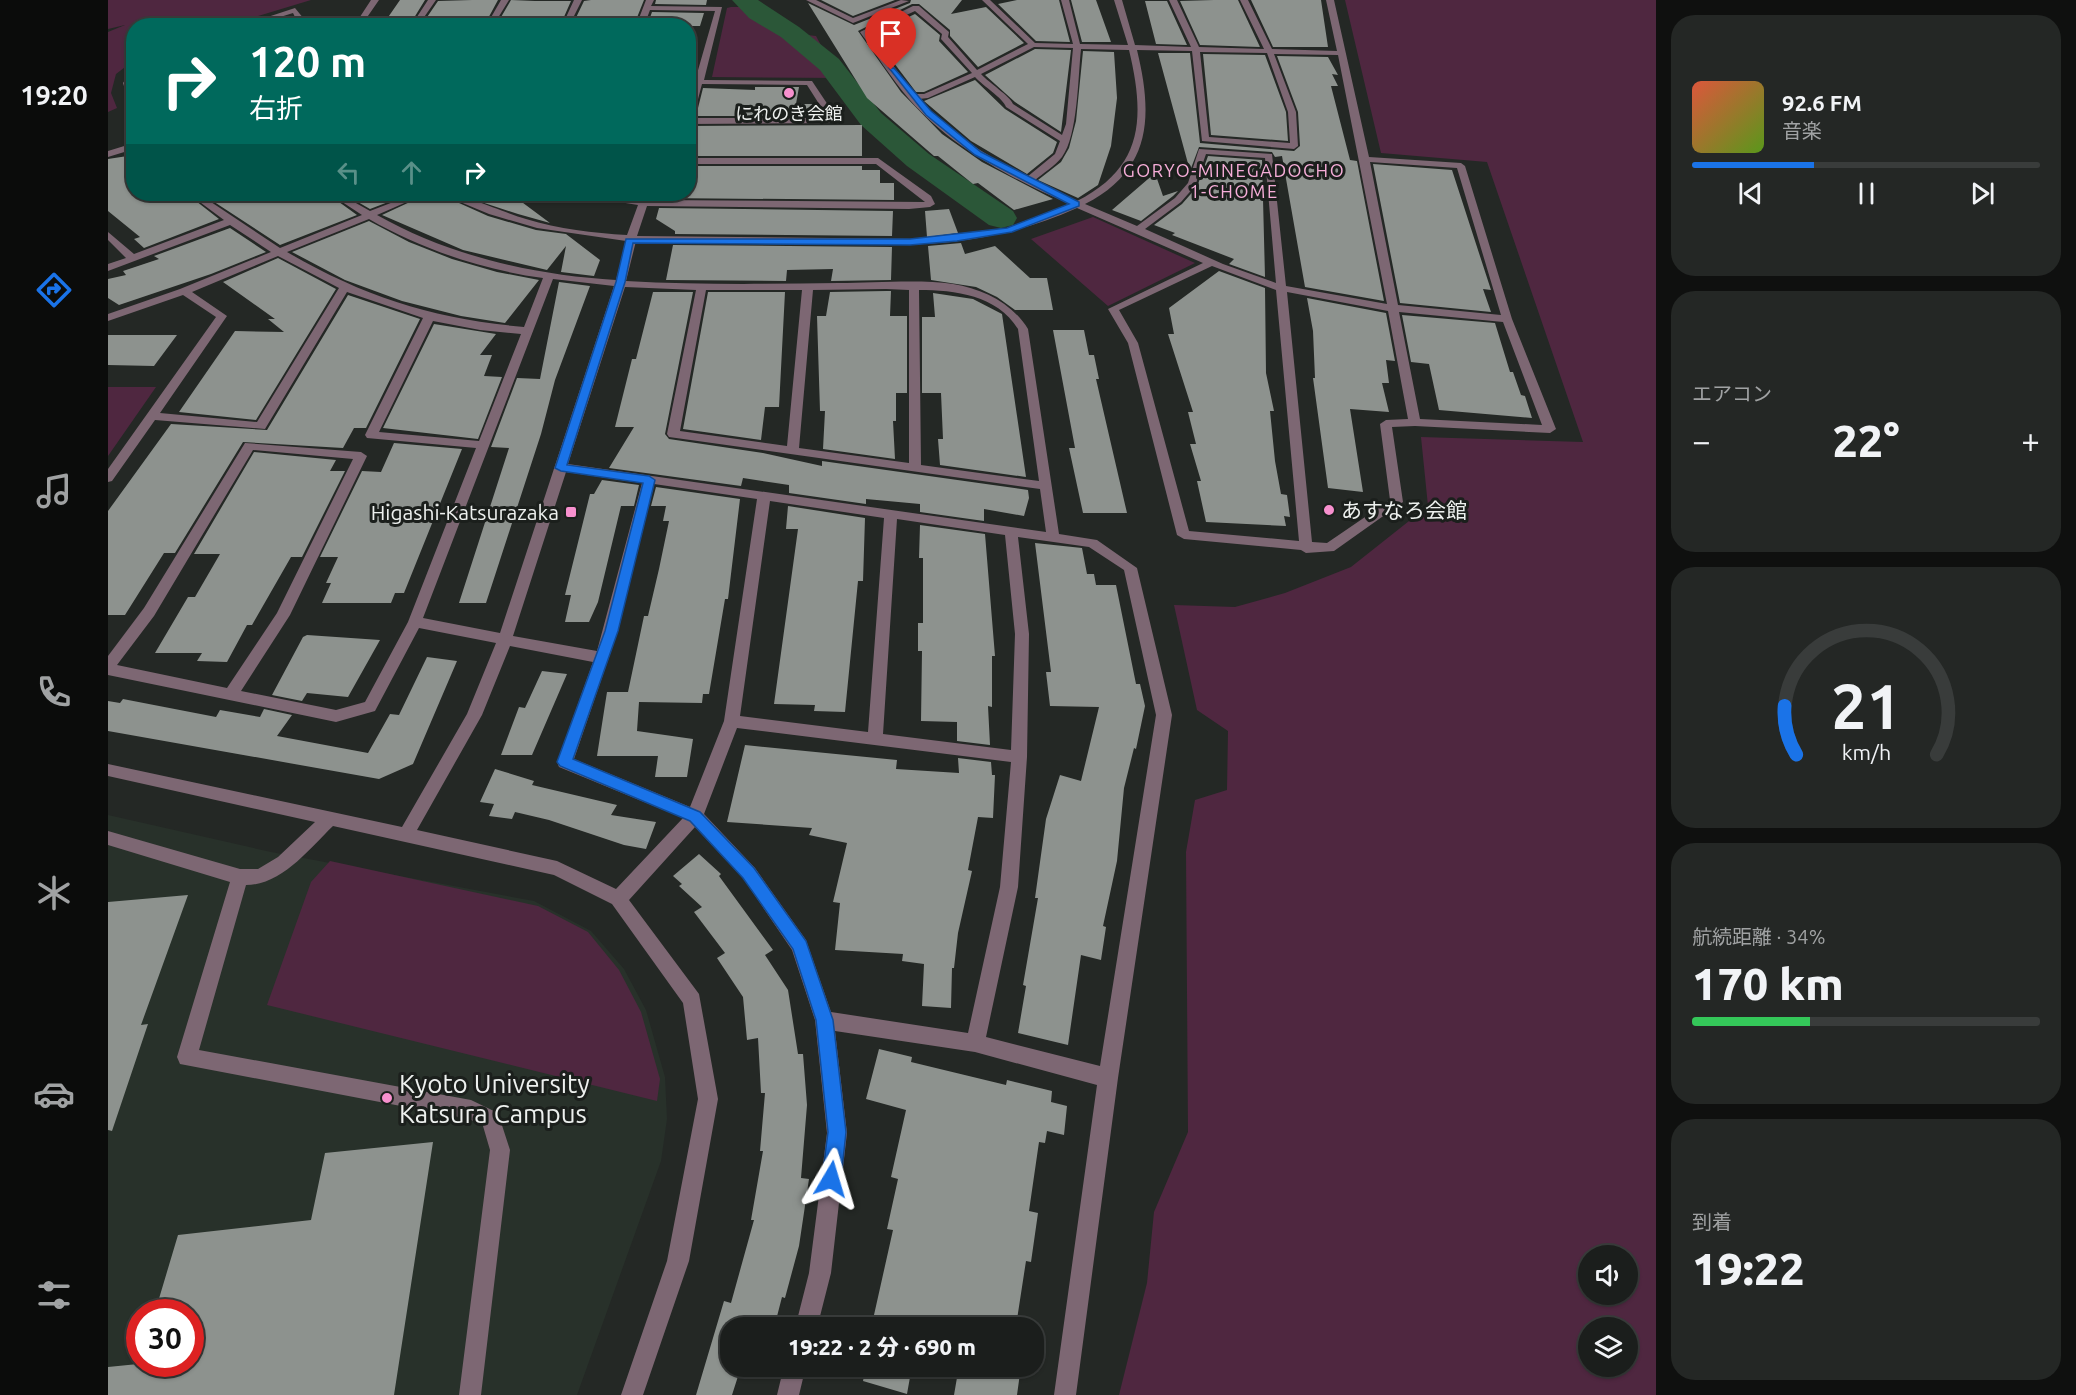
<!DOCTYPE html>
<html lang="ja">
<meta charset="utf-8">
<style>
:root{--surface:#1b1e1c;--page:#242725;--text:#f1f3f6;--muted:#a0a2a3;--line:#393c3b;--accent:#1a73e8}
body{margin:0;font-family:Ubuntu,"Noto Sans JP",sans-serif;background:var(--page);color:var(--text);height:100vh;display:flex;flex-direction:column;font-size:22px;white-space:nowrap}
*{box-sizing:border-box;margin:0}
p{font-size:20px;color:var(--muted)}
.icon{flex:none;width:33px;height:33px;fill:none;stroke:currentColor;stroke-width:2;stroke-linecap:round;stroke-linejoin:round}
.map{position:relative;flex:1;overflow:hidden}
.details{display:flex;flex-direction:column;gap:15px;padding:15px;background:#0f100f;width:420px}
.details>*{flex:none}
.banner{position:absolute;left:18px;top:18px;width:570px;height:183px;border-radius:24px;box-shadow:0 2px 4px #0004,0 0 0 2px var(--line);background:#00695c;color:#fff;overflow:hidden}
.controls{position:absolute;left:1470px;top:1245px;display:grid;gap:12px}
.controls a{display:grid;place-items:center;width:60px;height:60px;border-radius:50%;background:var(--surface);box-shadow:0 2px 4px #0004,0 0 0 2px var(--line);font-size:30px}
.speed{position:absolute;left:18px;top:1299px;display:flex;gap:12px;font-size:30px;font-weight:700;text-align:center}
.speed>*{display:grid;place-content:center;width:78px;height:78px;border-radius:50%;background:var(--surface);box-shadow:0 2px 4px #0004,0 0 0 2px var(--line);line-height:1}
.speed .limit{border:9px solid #d22;background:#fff;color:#111}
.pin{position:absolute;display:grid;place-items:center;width:51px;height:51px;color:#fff;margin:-62px -26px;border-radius:50% 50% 50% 0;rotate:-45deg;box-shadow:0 0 6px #0007}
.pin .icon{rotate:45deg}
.me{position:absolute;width:66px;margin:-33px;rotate:7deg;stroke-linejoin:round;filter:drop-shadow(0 0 4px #0008)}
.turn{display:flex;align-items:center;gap:21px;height:126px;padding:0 24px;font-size:27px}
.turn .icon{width:78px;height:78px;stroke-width:2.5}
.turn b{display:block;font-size:42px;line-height:51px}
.lanes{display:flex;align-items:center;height:57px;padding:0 24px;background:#0003;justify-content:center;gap:30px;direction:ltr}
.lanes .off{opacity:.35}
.big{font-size:45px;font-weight:800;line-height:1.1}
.details .card{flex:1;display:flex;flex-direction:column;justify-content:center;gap:9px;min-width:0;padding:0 21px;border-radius:24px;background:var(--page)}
.details .dial{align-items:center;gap:0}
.dial svg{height:156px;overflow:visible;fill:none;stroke:var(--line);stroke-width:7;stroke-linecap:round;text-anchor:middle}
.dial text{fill:var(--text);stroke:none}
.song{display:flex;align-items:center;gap:18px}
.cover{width:72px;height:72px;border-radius:9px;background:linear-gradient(135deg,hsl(10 70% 55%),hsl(90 70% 35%))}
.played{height:6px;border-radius:3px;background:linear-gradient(90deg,var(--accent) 35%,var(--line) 35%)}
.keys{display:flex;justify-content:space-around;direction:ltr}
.heat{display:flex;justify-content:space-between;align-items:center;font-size:33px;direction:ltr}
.charge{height:9px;border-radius:4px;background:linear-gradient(90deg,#34c759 34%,var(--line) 0)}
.trip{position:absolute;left:612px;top:1317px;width:324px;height:60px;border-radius:24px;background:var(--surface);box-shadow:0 2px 4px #0004,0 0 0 2px var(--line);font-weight:800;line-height:60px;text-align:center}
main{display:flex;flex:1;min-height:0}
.menu{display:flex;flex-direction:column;width:108px;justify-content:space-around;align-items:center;background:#0b0c0b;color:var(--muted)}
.menu .icon{width:42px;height:42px}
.menu .active{color:var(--accent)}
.menu b{font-size:27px;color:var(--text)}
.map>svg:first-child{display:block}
.built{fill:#28312a;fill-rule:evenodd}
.green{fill:#4f2740;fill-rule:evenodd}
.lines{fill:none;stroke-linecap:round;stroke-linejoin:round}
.river{fill:#2b5738;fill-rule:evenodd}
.building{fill:#8d928e}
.minor{fill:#7d6773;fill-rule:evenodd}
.route{fill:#1a73e8;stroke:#114b97;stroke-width:1.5}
.poi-dot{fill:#f790ce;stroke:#1b1f1c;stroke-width:2}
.labels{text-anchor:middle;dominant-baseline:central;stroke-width:6;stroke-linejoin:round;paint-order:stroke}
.far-poi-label{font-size:18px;fill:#edf0ee;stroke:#1b1f1c}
.far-neighbourhood-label{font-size:18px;letter-spacing:1.5px;fill:#f6add8;stroke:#1b1f1c}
.poi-label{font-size:21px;fill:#edf0ee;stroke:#1b1f1c;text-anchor:start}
.near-poi-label{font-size:26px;fill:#edf0ee;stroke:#1b1f1c;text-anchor:start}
</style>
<main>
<nav class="menu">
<b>19:20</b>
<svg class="icon active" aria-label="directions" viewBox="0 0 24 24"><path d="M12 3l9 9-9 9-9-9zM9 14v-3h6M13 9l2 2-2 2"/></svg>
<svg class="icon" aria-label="music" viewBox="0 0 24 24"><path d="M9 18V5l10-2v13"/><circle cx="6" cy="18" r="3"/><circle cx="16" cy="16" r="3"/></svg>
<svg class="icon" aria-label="phone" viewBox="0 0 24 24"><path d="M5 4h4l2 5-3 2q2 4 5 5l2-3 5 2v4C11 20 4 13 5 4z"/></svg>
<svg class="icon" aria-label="climate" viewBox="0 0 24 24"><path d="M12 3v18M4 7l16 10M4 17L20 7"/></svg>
<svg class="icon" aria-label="car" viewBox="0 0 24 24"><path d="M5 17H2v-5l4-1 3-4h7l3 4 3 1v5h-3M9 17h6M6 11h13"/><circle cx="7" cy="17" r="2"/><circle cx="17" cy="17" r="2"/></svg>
<svg class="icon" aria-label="filters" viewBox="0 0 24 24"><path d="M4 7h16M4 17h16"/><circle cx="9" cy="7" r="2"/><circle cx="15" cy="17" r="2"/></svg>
</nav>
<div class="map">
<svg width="1548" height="1395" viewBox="0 0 1548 1395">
<rect width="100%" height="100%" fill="#242825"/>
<path class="built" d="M0 815 163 852 426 901 483 931 516 969 538 1010 557 1077 559 1119 553 1161 469 1395H0ZM32 1312H82V1364H32Z"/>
<path class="green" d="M0 0H203L120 25 26 26 25 61 8 74 3 93 9 108 0 112V32L17 25 0 29Z
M1237 0H1548V1395H1011L1039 1283 1046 1212 1080 1132 1078 852 1087 800 1119 790 1120 731 1089 710 1066 605 1127 607 1177 593 1243 567 1320 506 1313 437 1475 442 1379 162 1273 153ZM1480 1256H1520V1294H1480ZM1480 1328H1520V1366H1480Z
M623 7H648L690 34 708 36 728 73 736 78 604 77 619 8Z
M985 217 1087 263 1000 306 923 239Z
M0 387H48L0 456Z
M222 861 430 906 480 932 511 970 533 1012 552 1079 549 1101 159 1005 203 882Z"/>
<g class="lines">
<path class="river" d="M624 0H650L691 27 731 59 773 113 821 154 905 211 909 218 905 225 893 228 881 225 799 166 753 125 712 70 673 37 641 18Z"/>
</g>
<path class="building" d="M292 0H317L301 26H274Z
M364 0H390L377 24 313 26 330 1Z
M403 0 427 1H463L452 26 389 24Z
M483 0H536L526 25 464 26 476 1Z
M548 0H599L598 5 547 4Z
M713 0H787L745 16Z
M803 0H854L843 14 878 7 916 43 870 67 842 36V30L811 4H804L750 31 793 92 834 134 874 162 945 199 906 210 870 183 865 184 830 156H826L759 98 700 3 746 25 802 3Z
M909 0H951L962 42 928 41 890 4Z
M963 0H988L1003 42H974Z
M1106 0H1130L1152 47 1092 45 1072 1Z
M1143 0H1213L1220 47H1165Z
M1037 1H1059L1079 45 1048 44Z
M544 12 596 13 592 26H539Z
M807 14 832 35 831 41 860 72 816 92H808L764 34Z
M927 49 963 50 953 132 907 102 877 75Z
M975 51 1006 52 1009 98 1003 146 990 185 970 198 930 180 953 162 961 148 968 121Z
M1050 53H1082L1092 143 1186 151 1192 146 1190 112 1169 56 1220 57 1230 75 1224 74 1230 86H1223L1242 160 1249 161 1276 301 1197 287 1174 156 1167 157 1164 152 1091 147 1082 171Z
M1095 54 1157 55 1178 112 1180 141 1103 135Z
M867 80 897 109 949 142 945 153 919 174 863 141 816 101Z
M647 87H691L688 104H708V116H588L595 88 647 90Z
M754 125V156H580V126Z
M26 155V194H79L111 219 36 248 26 239 32 237 0 211V159Z
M1100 156 1154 160 1157 277 1121 264 1126 259 1064 235 1067 233 1046 225 1074 204 1089 187Z
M1265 164 1344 170 1383 290 1375 289 1383 312 1292 303Z
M580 166H754V170H772V183H786V200L554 198 556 194H580Z
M1047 173 1055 196 1070 191 1065 196 1033 221 1004 210Z
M94 194H220L249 215 172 245Z
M236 194H301L262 209Z
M319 194H331L380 216 428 230 458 234 492 260 486 276 453 272 458 246 439 270 355 250 274 215Z
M349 194H403L442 223 410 214Z
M551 208 785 211 784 236 567 234V231L548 219Z
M841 209 850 233 819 237 817 211Z
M261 221 301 242 344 259 389 272 431 280 397 323 353 316 294 301 237 280 184 252Z
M122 228 158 252 103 274 11 305 0 298V279L18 275 15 271 51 259 46 256Z
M853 243 857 254 887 246 922 278H939L945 310H907L889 297 868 287 823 280 820 246Z
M565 245 784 247 783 280 723 281 725 269 679 270 678 281 558 280Z
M170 258 228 289 148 420 71 412 127 331 176 332 160 319H167L115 282Z
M1111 271 1157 288 1158 373 1166 411H1162L1167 461 1173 494 1179 495 1182 517 1176 516 1178 526 1098 522 1089 481H1093L1082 444H1088L1080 412H1085L1060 334H1066L1061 308Z
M451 282 482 286 447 380 433 434 378 603H351L401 448 383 447 409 378 432 379Z
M778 291H783L782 316H799V393H788V421H785L787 459 715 449 717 411H712L709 316H718L722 292Z
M545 292H585L557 434 561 439 655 453 714 466V461L920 490 921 498 916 516 876 509V521L812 512V504L758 499V504L681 493V485L635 478 633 486 501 468 526 427H507L524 359H528Z
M600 292H677L671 407H657L653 440 575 429Z
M825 293 865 299 894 314 918 477 832 465 830 439H835L833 393H814V317H827Z
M240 295 312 319 258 428H246L235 448 135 442 67 553H56L17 615H0V511L63 424 159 430Z
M1199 298 1278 313 1287 361 1278 360 1281 383H1274L1281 412 1242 409 1255 492 1220 488 1205 378H1207L1205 331Z
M1294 315 1387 323 1402 372H1405L1413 395 1417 396 1424 418 1331 410 1321 364 1303 362Z
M326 324 388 334 372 355H384L376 376 394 377 370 439 275 428Z
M945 330H976L981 355H986L991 379H988L1019 513H975L961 448H967Z
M0 335H69L46 366 0 365Z
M286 443 354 449 296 593H287L283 603H214L223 583H218L230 557H212L254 471 273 472Z
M146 452 228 460 222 471H237L194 557H183L144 625H139L119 662 89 661 94 653H47L80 597H87L112 554H86Z
M494 480 531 485 526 506H513L490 602 481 622H457L463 595H457L482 494H486Z
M548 487 632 499 620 599H617L601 694H595L594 703 531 702 529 731 585 739 579 777H547L550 756H489L499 692H520L536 616H540L551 569 561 521H555L558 506H543Z
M680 506 757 518 755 581H750L737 712 706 711 707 705 666 704 690 529H678Z
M812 525 877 534 887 656H884V707L880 706 882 745 849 741V722L813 721 814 651H810V623H815V558H811Z
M927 543 974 548 979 574H986L988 585H1008L1028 684H1032L1037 706 1028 749 1026 748 1016 788 1009 861 995 926 998 927 993 960 973 955 960 1045 910 1033 918 986 915 985 930 898H927L938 819 952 775 973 781 991 707 942 706 938 672H943Z
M199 635 272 640 240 697 199 693 194 701 164 695 195 637Z
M319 657 349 661 305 764 271 779 0 731V701L12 703 15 699 108 717 112 710 152 717 156 709 184 715 169 736 260 753 282 714 291 715Z
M434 671 459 674 424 755H393L411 707 417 708Z
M637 745 789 760 788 769 851 773 850 758 883 762 884 775H887L885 818 870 817 860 870 864 871 850 933 846 968H844L843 1008 814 1006 816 964 794 961 795 954 727 950 732 903 725 902 739 843 701 835 704 828 619 822Z
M387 769 426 781 424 785 509 805 503 815 548 822 538 849 516 845 441 820 407 812 404 819 381 816 386 804 372 802Z
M591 854 613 874 611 876 665 950 657 955 680 990 690 1054H695L699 1105 693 1178 701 1179 691 1246 677 1298 674 1297 666 1328H622V1366H655L653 1377 632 1370 624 1395H588L616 1301 623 1303 646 1220H643L655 1151H652L657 1093H653L650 1038 639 1040 635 997 609 958 617 953 586 912 594 907 571 886 574 884 565 876Z
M80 895 33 1025 40 1024 4 1131 0 1130V902Z
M771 1049 804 1057 803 1062 898 1085 899 1080 944 1091 943 1102 959 1106 956 1135 939 1131 937 1143 931 1142 921 1211 930 1213 923 1262 918 1261 908 1326 876 1317 875 1328H767L770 1316 766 1315 785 1230 779 1229 790 1179 783 1177 798 1110 758 1099Z
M325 1142 286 1395H0V1367L30 1364H82V1312H47L70 1235 203 1220 217 1153Z
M758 1366H804L799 1394 755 1381Z
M851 1366H913L909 1395H846Z"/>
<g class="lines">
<path class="minor" d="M263 0H271L253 26H246Z
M320 0H328L310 26H303Z
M393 0H401L385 26H378Z
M466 0H474L461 26H454Z
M538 0H546L543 6 614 7 596 80 704 81 730 120 726 123 580 124V105L607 11 542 10 536 26H528ZM594 84 699 85 720 118H585Z
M698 0H708L745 18 793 0 801 1 745 23Z
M874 0H882L927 43 965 44 953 0H961L972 44 1020 45 1006 0H1014L1027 45 1083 47 1061 0H1069L1091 47 1156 49 1132 0H1140L1164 49 1229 51 1218 0H1226L1261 157 1353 163 1357 166 1404 319 1448 429 1442 433 1307 426 1284 427 1295 502 1226 551 1198 553 1193 550 1076 539 1069 535 1020 343 1000 309 1095 263 969 208C865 254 788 245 678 243 628 242 578 244 528 241L518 281C590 285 659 284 731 283 765 283 812 279 845 284 875 289 904 303 920 329L951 534 989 540 1029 568 1064 715 1010 1078 968 1395H946L989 1085 867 1052 727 1031 739 1133 723 1273 709 1328H687L701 1273 719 1133 707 1020 684 950 635 878 587 827 521 900 591 994 610 1099 581 1261 535 1395H513L559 1261 590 1099 575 1003 504 904 446 875 225 826C201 849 174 885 138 885L91 1050 363 1100 390 1113 402 1150 373 1395H351L382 1150 375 1126 361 1119 72 1064 69 1057 122 882 0 845V831L132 869H150L170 857 207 822 0 776V764L294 827 359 714 388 643 311 628 267 711 228 722 0 675V656L36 608 137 443 253 452 259 456 182 615 133 691 228 710 257 702 300 622 368 448 259 438 257 435 315 318 239 292 157 429 47 420 4 481 0 482V469L108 317 75 295 0 321V314L72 289 163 252 122 225 0 271V264L18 258 0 240V232L26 254 116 220 81 194H91L172 248 254 215 222 194H232L262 211 306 194H317L269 215C341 256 426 275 508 280L518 241 429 228 381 214 333 194C352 192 396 213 418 219 451 229 485 233 519 235L530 205 480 197 476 194H495L533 200 536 194H544L542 200 817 202 768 164H580V158H770L823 196 827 204 822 207 801 209 539 206 529 236 818 239 874 233 899 228 961 204C903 178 844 148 801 99 783 78 768 54 752 32L805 6H811L841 32 840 37 869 70 920 44ZM807 11 834 34 833 39 864 73 816 94H807L760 33ZM926 47 965 48 958 124 954 135 905 104C902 96 881 83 873 74ZM973 49 1021 50C1037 117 1036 167 969 201L926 181C935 173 947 166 954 157 970 136 970 76 973 49ZM1029 50 1084 51 1094 141 1186 149 1190 146 1188 112 1166 54 1230 55 1279 304 1178 286 1164 154 1091 149 1080 183 1067 198 1029 226 977 204C1044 170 1045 116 1029 50ZM1092 52 1159 53 1180 112 1182 143 1101 137ZM867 77C875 86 895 98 898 107L952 141 947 154 919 177C879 156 841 133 811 99L820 98ZM1098 154 1157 158 1168 283 1115 264 1037 229 1073 202 1087 186ZM1262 162 1349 168 1393 315 1290 305ZM261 219C313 249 375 270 435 278L416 327C327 319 256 297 179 252ZM170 256 231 288 149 422 52 413 119 316 84 292ZM1104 266 1168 290 1191 541 1081 531 1030 343 1011 310ZM445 279 506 286 392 633 315 618ZM517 287 588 290 559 434 561 437 932 489 938 532 460 464ZM778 289 801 290V463L691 448 705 290ZM598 290H694L679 446 572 431ZM811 290C847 290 889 295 910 329L931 481 813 465ZM1179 292 1280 311 1300 419 1278 420 1272 424 1282 500 1219 543 1204 542ZM1291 312 1395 322 1434 425 1312 419ZM325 321 372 330 413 334 371 441 271 432ZM145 450 245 459 169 613 119 688 9 665 46 616ZM458 472 534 483 489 651 405 636ZM546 484 649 499 616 721 582 807 466 759 510 631ZM662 501 776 518 760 732 632 716ZM789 519 897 535 907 634 903 750 775 734ZM910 537 981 547 1016 570 1048 715 992 1066 878 1037 910 887 919 757 921 634ZM402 646 485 662 449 762 451 767 575 818 508 889 449 861 309 830 374 715ZM629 728 903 762 892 887 860 1033 723 1012 698 940 647 868 596 814Z
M187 8 196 19 192 26H185L188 19 185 13 144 26H132Z
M26 67 23 83 26 107 22 105 15 83Z
M26 143V149L0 157V151Z
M676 1366H698L691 1395H669Z"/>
</g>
<path class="route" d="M781 68H786L823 111 873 152 971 202V206L904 232 849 241 802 245 525 243 517 282 459 465 541 476 547 480 510 631 465 759 592 812 646 868 698 941 725 1020 738 1132 733 1179 730 1186 723 1189 717 1186 714 1179 720 1132 708 1020 685 949 635 878 582 821 452 766 449 762 497 631 535 483 453 471 447 468 508 282 518 239H802L899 228 961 204 867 155 818 115Z"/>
<g class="poi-dot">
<circle cx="681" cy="93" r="6"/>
<circle cx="1221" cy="510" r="6"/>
<rect x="457" y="506" width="12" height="12" rx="3"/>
<circle cx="279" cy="1098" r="6"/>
</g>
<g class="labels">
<g class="far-poi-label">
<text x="681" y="113">にれのき会館</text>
</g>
<g class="far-neighbourhood-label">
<text x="1126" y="170">GORYO-MINEGADOCHO<tspan x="1126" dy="21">1-CHOME</tspan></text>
</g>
<g class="poi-label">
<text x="1233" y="510">あすなろ会館</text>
<text x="451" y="512" text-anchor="end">Higashi-Katsurazaka</text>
</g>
<g class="near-poi-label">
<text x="291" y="1083">Kyoto University<tspan x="291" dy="30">Katsura Campus</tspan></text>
</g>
</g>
</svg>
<div class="controls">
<a><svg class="icon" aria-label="sound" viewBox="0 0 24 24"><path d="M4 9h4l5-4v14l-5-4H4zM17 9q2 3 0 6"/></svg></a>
<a><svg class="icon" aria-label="layers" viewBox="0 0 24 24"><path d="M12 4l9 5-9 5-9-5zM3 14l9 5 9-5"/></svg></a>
</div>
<div class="speed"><div class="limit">30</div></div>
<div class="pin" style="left:783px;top:70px;background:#d93025"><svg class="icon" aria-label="arrive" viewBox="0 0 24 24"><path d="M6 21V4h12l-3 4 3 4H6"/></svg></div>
<svg class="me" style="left:723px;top:1179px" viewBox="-20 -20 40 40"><path d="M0-17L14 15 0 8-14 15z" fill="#1a73e8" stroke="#fff" stroke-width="4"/></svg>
<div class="trip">19:22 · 2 分 · 690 m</div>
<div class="banner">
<div class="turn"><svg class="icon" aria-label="right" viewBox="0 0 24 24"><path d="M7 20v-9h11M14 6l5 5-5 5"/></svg><div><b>120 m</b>右折</div></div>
<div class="lanes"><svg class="icon off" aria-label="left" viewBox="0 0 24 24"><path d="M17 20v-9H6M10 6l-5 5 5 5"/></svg><svg class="icon off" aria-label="ahead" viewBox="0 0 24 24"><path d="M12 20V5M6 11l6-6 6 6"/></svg><svg class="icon" aria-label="right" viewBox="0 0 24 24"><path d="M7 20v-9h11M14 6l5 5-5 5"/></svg></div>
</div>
</div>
<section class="details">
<div class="card">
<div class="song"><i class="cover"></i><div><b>92.6 FM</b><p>音楽</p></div></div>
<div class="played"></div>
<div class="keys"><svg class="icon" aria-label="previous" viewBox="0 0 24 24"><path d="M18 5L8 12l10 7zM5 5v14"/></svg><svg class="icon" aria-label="pause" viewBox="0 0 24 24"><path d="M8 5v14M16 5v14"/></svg><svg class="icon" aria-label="next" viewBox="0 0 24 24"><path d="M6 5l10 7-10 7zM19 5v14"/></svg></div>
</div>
<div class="card"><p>エアコン</p>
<div class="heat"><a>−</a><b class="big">22°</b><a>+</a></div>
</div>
<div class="card dial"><svg viewBox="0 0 100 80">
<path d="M14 69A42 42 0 1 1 86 69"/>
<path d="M14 69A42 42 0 0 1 8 44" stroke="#1a73e8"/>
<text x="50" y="56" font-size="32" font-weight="700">21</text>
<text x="50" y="72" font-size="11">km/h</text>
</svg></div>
<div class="card"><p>航続距離 · 34%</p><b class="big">170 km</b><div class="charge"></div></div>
<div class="card"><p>到着</p><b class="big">19:22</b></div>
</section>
</main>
